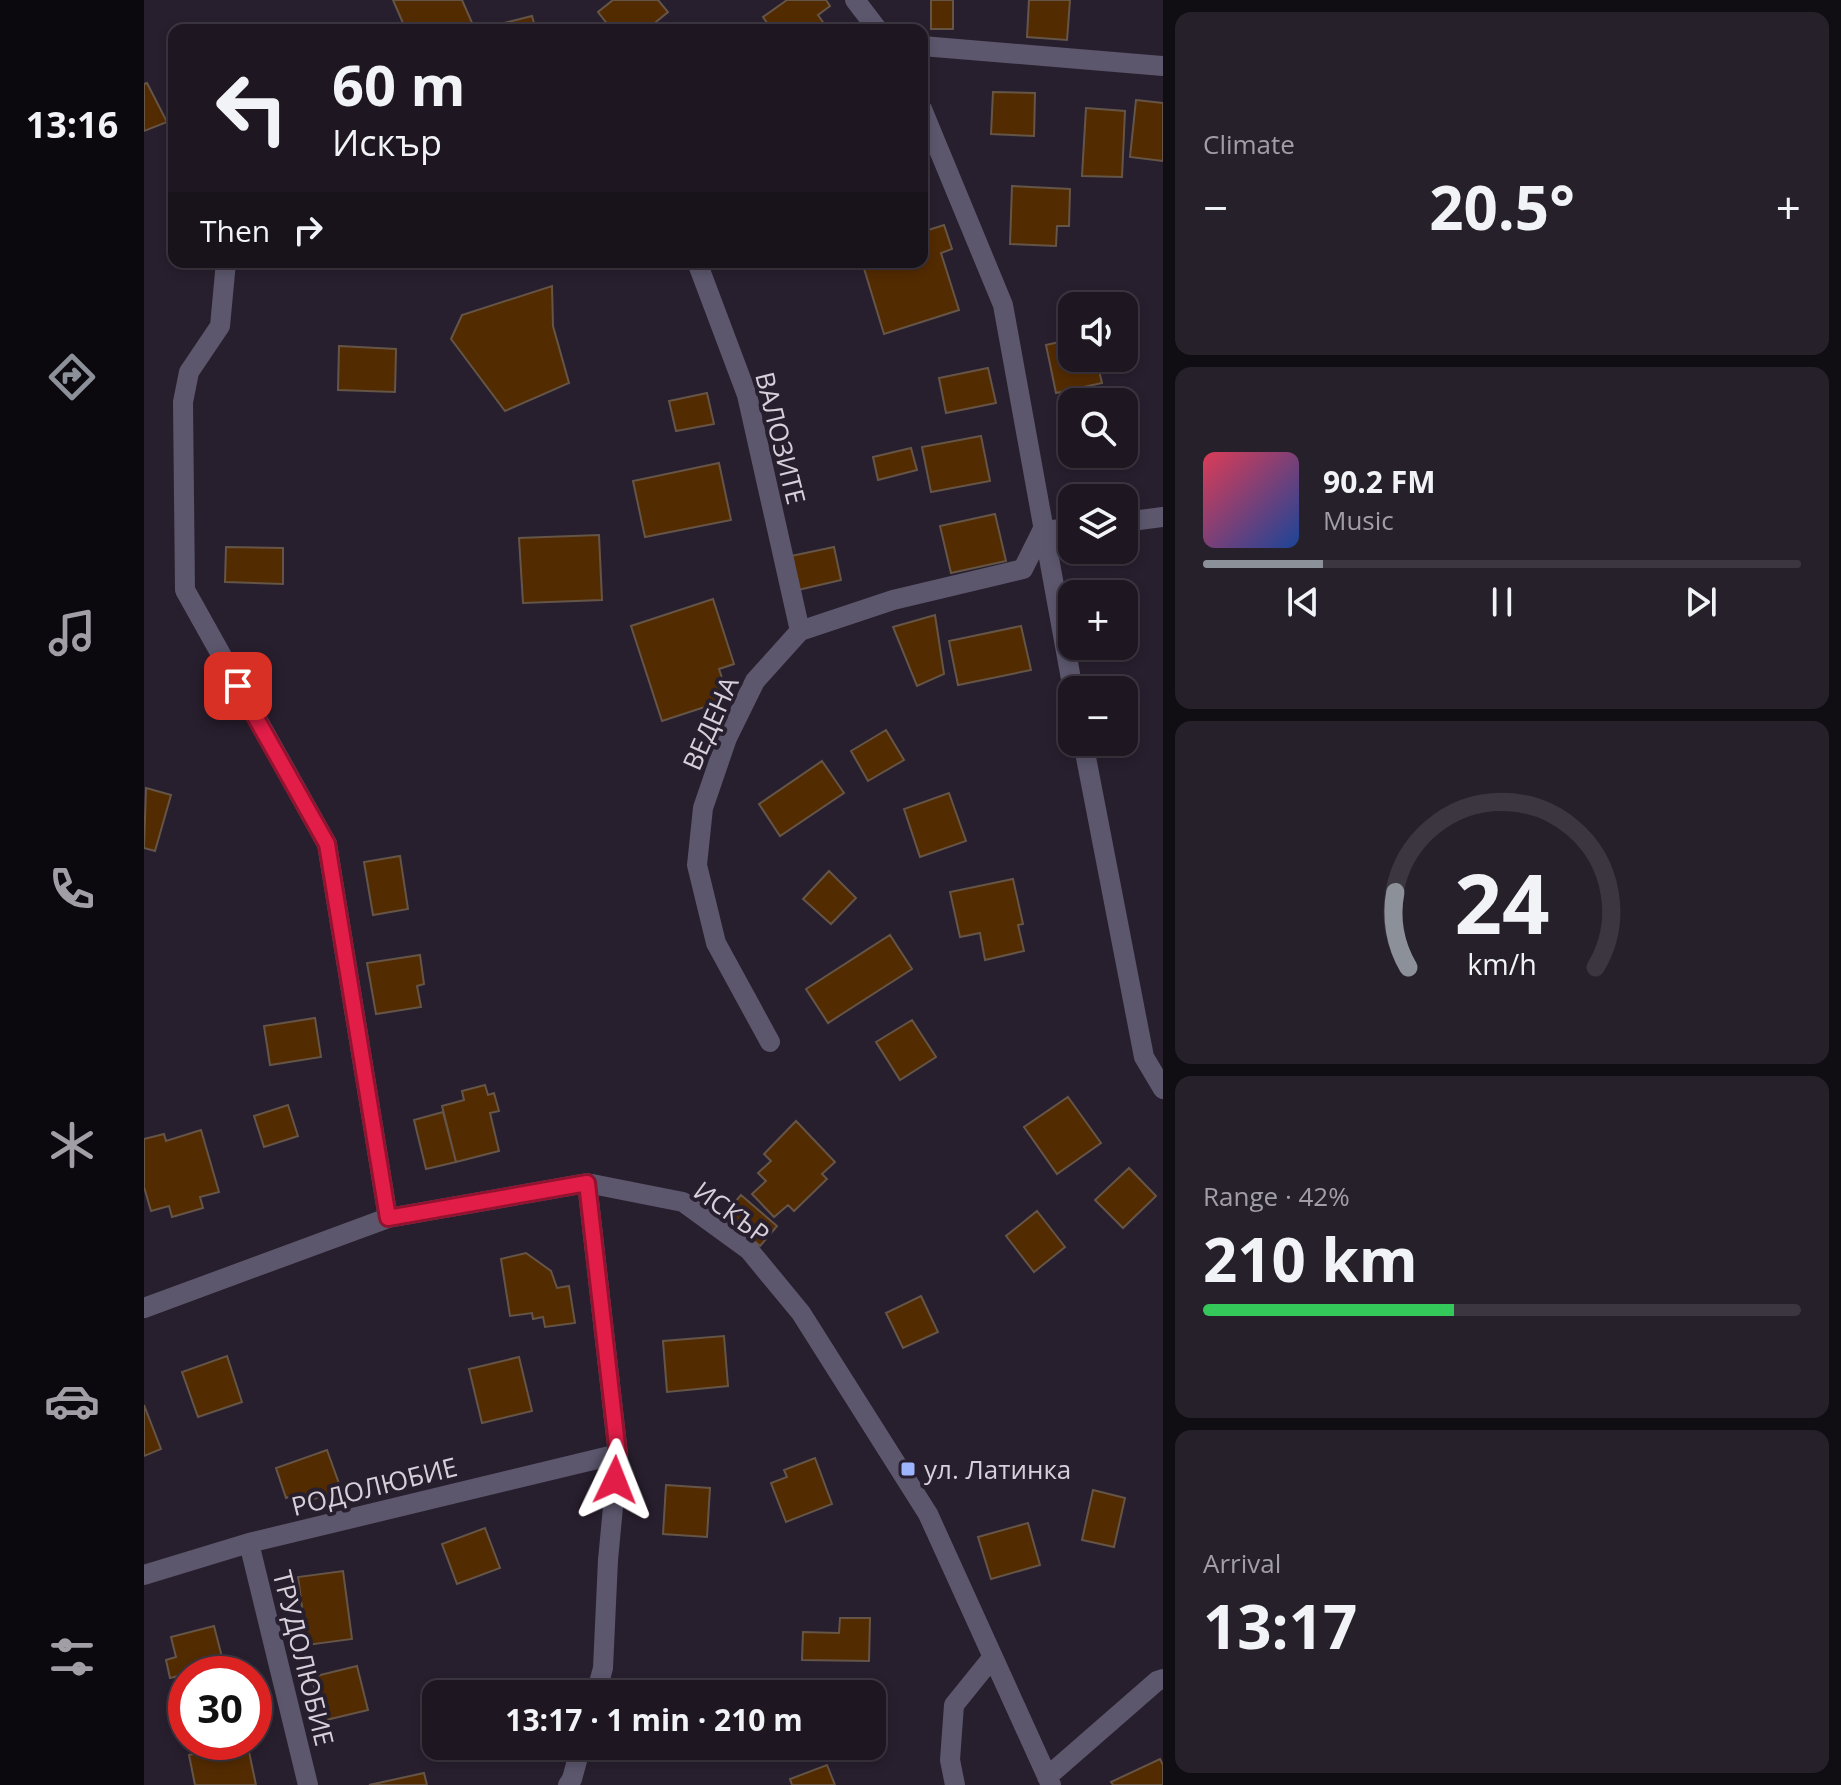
<!DOCTYPE html>
<meta charset="utf-8">
<style>
:root{--surface:#1e1722;--page:#26202a;--text:#f1f3f6;--muted:#a19fa5;--line:#3c3640;--accent:#8c9099}
body{margin:0;font-family:"Open Sans",sans-serif;background:var(--page);color:var(--text);height:100vh;display:flex;flex-direction:column;font-size:30px;white-space:nowrap}
*{box-sizing:border-box;margin:0}
p{font-size:26px;color:var(--muted)}
.icon{flex:none;width:44px;height:44px;fill:none;stroke:currentColor;stroke-width:2;stroke-linecap:round;stroke-linejoin:round}
.map{position:relative;flex:1;overflow:hidden}
.details{display:flex;flex-direction:column;gap:12px;padding:12px;background:#100d13;width:678px}
.details>*{flex:none}
.banner{position:absolute;left:24px;top:24px;width:760px;height:244px;border-radius:16px;box-shadow:0 4px 12px #0003,0 0 0 2px var(--line);background:#1e1722;color:var(--text);overflow:hidden}
.buttons{position:absolute;left:914px;top:292px;display:grid;gap:16px}
.buttons a{display:grid;place-items:center;width:80px;height:80px;border-radius:16px;background:var(--surface);box-shadow:0 4px 12px #0003,0 0 0 2px var(--line);font-size:40px}
.speed{position:absolute;left:24px;top:1656px;display:flex;gap:16px;font-size:40px;font-weight:700;text-align:center}
.speed>*{display:grid;place-content:center;width:104px;height:104px;border-radius:50%;background:var(--surface);box-shadow:0 4px 12px #0003,0 0 0 2px var(--line);line-height:1}
.speed .limit{border:12px solid #d22;background:#fff;color:#111}
.pin{position:absolute;display:grid;place-items:center;width:68px;height:68px;color:#fff;margin:-34px;border-radius:16px;box-shadow:0 4px 12px #0006}
.me{position:absolute;width:88px;margin:-44px;rotate:2deg;stroke-linejoin:round;filter:drop-shadow(0 0 6px #0008)}
.turn{display:flex;align-items:center;gap:28px;height:168px;padding:0 32px;font-size:36px}
.turn .icon{width:104px;height:104px;stroke-width:2.5}
.turn b{display:block;font-size:56px;line-height:68px}
.then{display:flex;align-items:center;height:76px;padding:0 32px;background:#0003;gap:16px;font-size:30px}
.big{font-size:60px;font-weight:700;line-height:1.1}
.details .widget{flex:1;display:flex;flex-direction:column;justify-content:center;gap:12px;min-width:0;padding:0 28px;border-radius:16px;background:var(--page)}
.details .dial{align-items:center;gap:0}
.dial svg{height:208px;overflow:visible;fill:none;stroke:var(--line);stroke-width:7;stroke-linecap:round;text-anchor:middle}
.dial text{fill:var(--text);stroke:none}
.song{display:flex;align-items:center;gap:24px}
.cover{width:96px;height:96px;border-radius:12px;background:linear-gradient(135deg,hsl(350 70% 55%),hsl(220 70% 35%))}
.played{height:8px;border-radius:4px;background:linear-gradient(90deg,var(--accent) 20%,var(--line) 20%)}
.keys{display:flex;justify-content:space-around;direction:ltr}
.heat{display:flex;justify-content:space-between;align-items:center;font-size:44px;direction:ltr}
.charge{height:12px;border-radius:6px;background:linear-gradient(90deg,#34c759 42%,var(--line) 0)}
.trip{position:absolute;left:278px;top:1680px;width:464px;height:80px;border-radius:16px;background:var(--surface);box-shadow:0 4px 12px #0003,0 0 0 2px var(--line);font-weight:700;line-height:80px;text-align:center}
main{display:flex;flex:1;min-height:0}
.tabs{display:flex;flex-direction:column;width:144px;justify-content:space-around;align-items:center;background:#0c090e;color:var(--muted)}
.tabs .icon{width:56px;height:56px}
.tabs .selected{color:var(--accent)}
.tabs b{font-size:36px;color:var(--text)}
.map>svg:first-child{display:block}
.building{fill:#532b00;stroke:#655547;stroke-width:2}
.lines{fill:none;stroke-linecap:round;stroke-linejoin:round}
.minor{stroke:#5c576d;stroke-width:20}
.route-casing{stroke:#92132f;stroke-width:20}
.route{stroke:#e11d48;stroke-width:14}
.poi-dot{fill:#9eb4fd;stroke:#281f2e;stroke-width:3}
.labels{text-anchor:middle;dominant-baseline:central;stroke-width:8;stroke-linejoin:round;paint-order:stroke}
.street-label{font-size:26px;fill:#d7d0da;stroke:#281f2e}
.poi-label{font-size:26px;fill:#d7d0da;stroke:#281f2e;text-anchor:start}
</style>
<main>
<nav class="tabs">
<b>13:16</b>
<svg class="icon selected" aria-label="directions" viewBox="0 0 24 24"><path d="M12 3l9 9-9 9-9-9zM9 14v-3h6M13 9l2 2-2 2"/></svg>
<svg class="icon" aria-label="music" viewBox="0 0 24 24"><path d="M9 18V5l10-2v13"/><circle cx="6" cy="18" r="3"/><circle cx="16" cy="16" r="3"/></svg>
<svg class="icon" aria-label="phone" viewBox="0 0 24 24"><path d="M5 4h4l2 5-3 2q2 4 5 5l2-3 5 2v4C11 20 4 13 5 4z"/></svg>
<svg class="icon" aria-label="climate" viewBox="0 0 24 24"><path d="M12 3v18M4 7l16 10M4 17L20 7"/></svg>
<svg class="icon" aria-label="car" viewBox="0 0 24 24"><path d="M5 17H2v-5l4-1 3-4h7l3 4 3 1v5h-3M9 17h6M6 11h13"/><circle cx="7" cy="17" r="2"/><circle cx="17" cy="17" r="2"/></svg>
<svg class="icon" aria-label="filters" viewBox="0 0 24 24"><path d="M4 7h16M4 17h16"/><circle cx="9" cy="7" r="2"/><circle cx="15" cy="17" r="2"/></svg>
</nav>
<div class="map">
<svg width="1019" height="1785" viewBox="0 0 1019 1785">
<rect width="100%" height="100%" fill="#281f2e"/>
<path class="building" d="M249 0H318L329 25 318 30H262Z
M469 0H514L524 12 502 30H480L477 26 468 30 454 12Z
M643 0H682L686 6 674 15 683 28 628 30 619 17Z
M787 0H809V29H787Z
M885 0H926L923 40 883 37Z
M388 16 392 30H354L352 25Z
M3 83 23 122 0 131V84Z
M849 92 891 93 890 136 847 134Z
M992 100 1019 103V161L986 157Z
M942 108 981 111 978 177 938 176Z
M868 186 926 189 925 226H913L912 246 866 244Z
M800 225 808 249 797 253 815 310 740 334 718 262H778V232Z
M408 286 409 326 425 383 361 411 307 339 318 315Z
M928 339V358H952L958 383 912 393 902 345Z
M195 346 252 349 251 392 194 390Z
M844 368 852 403 802 413 795 378Z
M563 393 570 424 532 431 525 401Z
M837 436 846 481 787 492 778 447Z
M767 448 773 470 734 480 729 457Z
M575 463 587 520 501 537 489 481Z
M851 514 862 561 807 573 796 526Z
M455 535 458 600 379 603 375 538Z
M82 547 139 548V584L81 582Z
M690 547 697 580 654 590 647 556Z
M569 599 590 664 575 669 585 699 518 721 487 626Z
M791 615 800 674 773 686 749 627Z
M877 626 887 670 814 685 805 641Z
M987 687 994 723 980 725V690H969Z
M742 730 760 760 724 781 707 751Z
M678 761 700 793 636 836 615 804Z
M2 788 27 795 11 851 0 848Z
M805 793 822 841 776 857 760 809Z
M256 856 264 909 229 915 220 862Z
M685 871 712 898 687 924 659 899Z
M869 879 879 924 874 925 880 951 841 960 836 933 816 937 806 892Z
M746 935 768 969 684 1023 662 989Z
M276 955 280 984 273 986 277 1007 232 1014 223 963Z
M171 1018 177 1057 126 1065 120 1026Z
M768 1020 792 1057 756 1080 732 1042Z
M341 1085 344 1095 350 1093 355 1111 346 1113 355 1151 312 1162 298 1106 320 1100 318 1091Z
M924 1097 957 1143 913 1174 880 1127Z
M144 1105 154 1136 120 1147 110 1116Z
M299 1112 312 1162 282 1169 270 1120Z
M652 1121 691 1162 678 1174 683 1179 650 1211 644 1205 630 1217 608 1194 622 1181 614 1173 627 1161 620 1154Z
M57 1130 75 1192 56 1197 59 1208 28 1217 25 1206 7 1211 0 1187V1139L20 1134 22 1141Z
M985 1168 1012 1196 979 1228 951 1200Z
M597 1195 633 1226 616 1246 580 1215Z
M893 1211 921 1247 890 1272 862 1236Z
M382 1253 407 1271 413 1288 425 1286 431 1323 401 1327 399 1317 389 1319 388 1313 366 1316 357 1259Z
M777 1296 794 1332 759 1348 742 1313Z
M580 1336 584 1386 523 1392 519 1341Z
M83 1356 98 1402 54 1417 38 1372Z
M375 1357 388 1411 338 1423 325 1369Z
M0 1405 17 1449 0 1456Z
M183 1450 197 1489 157 1504 153 1494 142 1498 132 1468Z
M671 1458 688 1504 642 1522 627 1483 643 1477 640 1470Z
M522 1485 566 1488 563 1537 519 1534Z
M949 1490 981 1498 970 1547 938 1540Z
M884 1523 896 1565 847 1579 834 1537Z
M341 1528 356 1568 313 1584 298 1544Z
M199 1571 208 1639 163 1645 154 1577Z
M696 1618H726L725 1661 658 1660 659 1632 695 1633Z
M70 1626 80 1665 26 1678 22 1660 32 1657 27 1637Z
M213 1666 224 1710 178 1721 168 1677Z
M55 1742H103L112 1785H51L45 1755 58 1752Z
M1016 1759 1019 1765V1785H969L967 1782Z
M683 1765 691 1785H648L646 1779Z
M280 1773 283 1785H225Z"/>
<g class="lines">
<path class="minor" d="M711 0 734 30
M778 46 1019 66
M778 109 859 305 929 690
M82 262 76 326 45 372 39 402 41 590 183 844 244 1218
M553 262 603 395 656 631
M980 522 1019 517
M939 742 1000 1057 1019 1089
M626 1042 572 943 553 865 559 808 583 738 611 681 656 631 749 600 879 569 898 531 928 528
M443 1183 474 1454 464 1560 459 1668 452 1694
M0 1308 244 1218 443 1183 539 1202 605 1250 657 1313 784 1514 907 1785
M105 1543 164 1785
M0 1575 105 1543 474 1454
M903 1777 1013 1681 1019 1679
M424 1785 428 1779 437 1746
M811 1785 806 1760 810 1705 848 1658"/>
</g>
<g class="lines">
<defs>
<path id="route" d="M94 686 183 844 244 1218 443 1183 474 1454 471 1480"/>
</defs>
<use href="#route" class="route-casing"/>
<use href="#route" class="route"/>
</g>
<rect class="poi-dot" x="756" y="1461" width="16" height="16" rx="4"/>
<g class="labels">
<g class="street-label">
<text transform="translate(637 438) rotate(76)">ВАЛОЗИТЕ</text>
<text transform="translate(566 723) rotate(-66)">ВЕДЕНА</text>
<text transform="translate(588 1212) rotate(36)">ИСКЪР</text>
<text transform="translate(230 1486) rotate(-14)">РОДОЛЮБИЕ</text>
<text transform="translate(160 1658) rotate(76)">ТРУДОЛЮБИЕ</text>
</g>
<g class="poi-label">
<text x="780" y="1469">ул. Латинка</text>
</g>
</g>
</svg>
<div class="buttons">
<a><svg class="icon" aria-label="sound" viewBox="0 0 24 24"><path d="M4 9h4l5-4v14l-5-4H4zM17 9q2 3 0 6"/></svg></a>
<a><svg class="icon" aria-label="search" viewBox="0 0 24 24"><circle cx="10" cy="10" r="6"/><path d="M15 15l6 6"/></svg></a>
<a><svg class="icon" aria-label="layers" viewBox="0 0 24 24"><path d="M12 4l9 5-9 5-9-5zM3 14l9 5 9-5"/></svg></a>
<a>+</a>
<a>−</a>
</div>
<div class="speed"><div class="limit">30</div></div>
<div class="pin" style="left:94px;top:686px;background:#d93025"><svg class="icon" aria-label="arrive" viewBox="0 0 24 24"><path d="M6 21V4h12l-3 4 3 4H6"/></svg></div>
<svg class="me" style="left:471px;top:1480px" viewBox="-20 -20 40 40"><path d="M0-17L14 15 0 8-14 15z" fill="#e11d48" stroke="#fff" stroke-width="4"/></svg>
<div class="trip">13:17 · 1 min · 210 m</div>
<div class="banner">
<div class="turn"><svg class="icon" aria-label="left" viewBox="0 0 24 24"><path d="M17 20v-9H6M10 6l-5 5 5 5"/></svg><div><b>60 m</b>Искър</div></div>
<div class="then">Then<svg class="icon" aria-label="right" viewBox="0 0 24 24"><path d="M7 20v-9h11M14 6l5 5-5 5"/></svg></div>
</div>
</div>
<section class="details">
<div class="widget"><p>Climate</p>
<div class="heat"><a>−</a><b class="big">20.5°</b><a>+</a></div>
</div>
<div class="widget">
<div class="song"><i class="cover"></i><div><b>90.2 FM</b><p>Music</p></div></div>
<div class="played"></div>
<div class="keys"><svg class="icon" aria-label="previous" viewBox="0 0 24 24"><path d="M18 5L8 12l10 7zM5 5v14"/></svg><svg class="icon" aria-label="pause" viewBox="0 0 24 24"><path d="M8 5v14M16 5v14"/></svg><svg class="icon" aria-label="next" viewBox="0 0 24 24"><path d="M6 5l10 7-10 7zM19 5v14"/></svg></div>
</div>
<div class="widget dial"><svg viewBox="0 0 100 80">
<path d="M14 69A42 42 0 1 1 86 69"/>
<path d="M14 69A42 42 0 0 1 9 40" stroke="#8c9099"/>
<text x="50" y="56" font-size="32" font-weight="700">24</text>
<text x="50" y="72" font-size="11">km/h</text>
</svg></div>
<div class="widget"><p>Range · 42%</p><b class="big">210 km</b><div class="charge"></div></div>
<div class="widget"><p>Arrival</p><b class="big">13:17</b></div>
</section>
</main>
